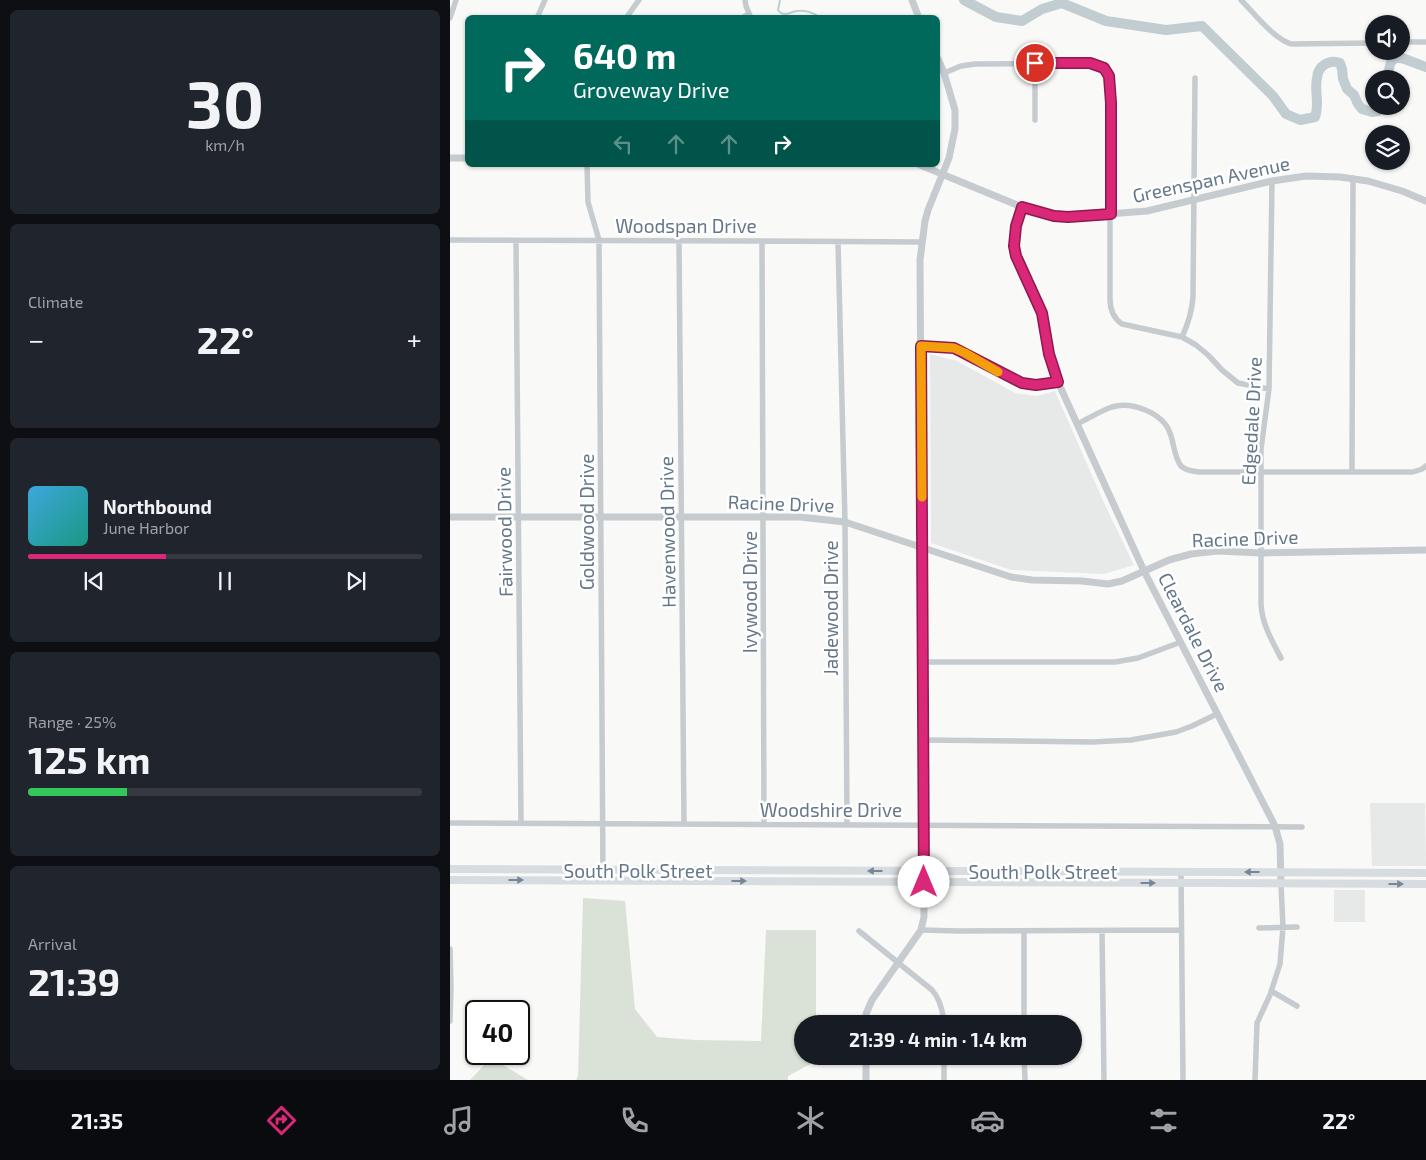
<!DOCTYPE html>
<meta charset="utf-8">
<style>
:root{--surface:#171b24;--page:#20242c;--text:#f1f3f6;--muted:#9ea1a6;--line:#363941;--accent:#db2777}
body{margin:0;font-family:"Exo 2",sans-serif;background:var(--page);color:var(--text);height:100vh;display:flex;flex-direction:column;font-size:19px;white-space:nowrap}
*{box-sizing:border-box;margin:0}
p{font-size:16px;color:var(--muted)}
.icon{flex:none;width:28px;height:28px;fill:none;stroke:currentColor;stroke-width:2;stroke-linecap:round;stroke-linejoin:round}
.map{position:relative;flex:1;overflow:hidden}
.panel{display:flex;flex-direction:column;gap:10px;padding:10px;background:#0d0f14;width:450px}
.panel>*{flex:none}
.guide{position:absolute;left:15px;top:15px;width:475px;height:152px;border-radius:8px;box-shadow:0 1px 4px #0004;background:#00695c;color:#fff;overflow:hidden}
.tools{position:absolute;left:915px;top:15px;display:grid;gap:10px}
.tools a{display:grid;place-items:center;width:45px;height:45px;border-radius:50%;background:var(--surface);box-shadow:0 1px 4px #0004;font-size:25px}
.speed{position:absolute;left:15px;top:1000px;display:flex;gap:10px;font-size:25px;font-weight:700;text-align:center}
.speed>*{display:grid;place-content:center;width:65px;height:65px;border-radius:50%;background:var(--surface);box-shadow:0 1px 4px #0004;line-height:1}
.speed .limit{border:2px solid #111;border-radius:8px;background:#fff;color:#111}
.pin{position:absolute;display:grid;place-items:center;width:42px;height:42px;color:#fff;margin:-21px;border:2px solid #fff;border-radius:50%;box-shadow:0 1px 5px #0007}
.me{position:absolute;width:55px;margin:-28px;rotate:0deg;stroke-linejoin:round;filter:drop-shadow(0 0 4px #0008)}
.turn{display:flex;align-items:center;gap:18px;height:105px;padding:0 25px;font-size:22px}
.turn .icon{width:65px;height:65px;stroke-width:2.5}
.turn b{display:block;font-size:35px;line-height:42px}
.lanes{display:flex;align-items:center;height:48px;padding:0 25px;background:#0003;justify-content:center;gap:25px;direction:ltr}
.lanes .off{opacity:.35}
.big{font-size:38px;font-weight:700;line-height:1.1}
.panel .widget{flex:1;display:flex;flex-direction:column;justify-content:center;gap:8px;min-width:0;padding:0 18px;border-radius:8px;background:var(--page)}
.panel .dial{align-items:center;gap:0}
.dial b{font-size:65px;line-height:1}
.song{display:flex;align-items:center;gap:15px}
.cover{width:60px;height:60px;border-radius:8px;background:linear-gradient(135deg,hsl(200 70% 55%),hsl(170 70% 35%))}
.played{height:5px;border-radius:2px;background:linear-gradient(90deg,var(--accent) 35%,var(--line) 35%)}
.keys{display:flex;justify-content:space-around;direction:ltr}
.heat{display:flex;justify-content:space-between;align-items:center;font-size:28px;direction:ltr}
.charge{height:8px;border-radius:4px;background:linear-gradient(90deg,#34c759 25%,var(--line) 0)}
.trip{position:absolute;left:344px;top:1015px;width:288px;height:50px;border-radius:25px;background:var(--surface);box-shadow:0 1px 4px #0004;font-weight:700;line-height:50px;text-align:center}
.tab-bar{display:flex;height:80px;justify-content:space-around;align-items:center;background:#090b0e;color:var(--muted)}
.tab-bar .icon{width:35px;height:35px}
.tab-bar .selected{color:var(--accent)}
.tab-bar b{font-size:22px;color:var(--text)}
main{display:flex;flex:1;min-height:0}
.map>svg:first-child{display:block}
.built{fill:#e7e8e8}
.green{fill:#dae2d7}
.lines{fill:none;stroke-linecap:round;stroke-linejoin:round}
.stream{stroke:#c2cdd2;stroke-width:2}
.river{stroke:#c2cdd2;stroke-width:10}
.minor{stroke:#c6cbcf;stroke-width:5.5}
.tertiary{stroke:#c6cbcf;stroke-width:7}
.secondary{stroke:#d6dce0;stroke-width:8}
.oneway{fill:#768797}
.route-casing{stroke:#8e194d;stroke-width:12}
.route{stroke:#db2777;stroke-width:9}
.slow{stroke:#f59e0b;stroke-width:9}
.labels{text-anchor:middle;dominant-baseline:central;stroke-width:5;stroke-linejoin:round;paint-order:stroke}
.street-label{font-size:19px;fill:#65788a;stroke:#fff}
</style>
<main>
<section class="panel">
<div class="widget dial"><b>30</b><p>km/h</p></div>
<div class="widget"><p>Climate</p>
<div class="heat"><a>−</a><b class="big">22°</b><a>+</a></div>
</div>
<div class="widget">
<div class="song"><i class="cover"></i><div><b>Northbound</b><p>June Harbor</p></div></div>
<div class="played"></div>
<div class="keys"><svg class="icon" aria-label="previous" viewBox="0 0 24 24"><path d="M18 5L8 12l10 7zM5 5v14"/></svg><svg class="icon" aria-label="pause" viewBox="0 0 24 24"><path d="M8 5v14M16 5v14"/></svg><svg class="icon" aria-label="next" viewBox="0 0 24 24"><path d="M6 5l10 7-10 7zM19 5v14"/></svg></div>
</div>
<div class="widget"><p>Range · 25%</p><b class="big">125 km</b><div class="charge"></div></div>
<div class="widget"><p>Arrival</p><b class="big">21:39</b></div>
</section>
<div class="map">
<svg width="976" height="1080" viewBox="0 0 976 1080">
<rect width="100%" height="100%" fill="#f9f9f7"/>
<path class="built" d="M480 354 507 361 565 393 587 396 605 391 655 505 684 565 654 574 561 570 481 543Z
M920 803H975L976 866H922Z
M884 890H915V922H884Z"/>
<path class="green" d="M133 898 175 901 185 1009 207 1037 245 1040 311 1041 316 930H366V1024H352V1056H366V1061L338 1076V1080H126L128 1076Z
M41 1058 78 1080H20Z"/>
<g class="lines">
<path class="stream" d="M330 0 328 10C334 18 339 12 347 11 354 10 364 12 370 18
M488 119 489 130 488 155"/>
<path class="river" d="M514 0 546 17 572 21 592 9 612 3 656 21 716 30 752 26 823 96 836 114 850 120 865 117C870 103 864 91 867 78 868 66 879 59 890 63L892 69 893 79 897 89 904 95 908 104 912 109 922 112 928 111 934 106
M939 79C937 44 958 62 976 67"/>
<path class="minor" d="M295 0 296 6 301 18
M791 0C805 14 822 37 841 44L924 43
M0 18 6 0
M87 18 95 0
M176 18 189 0
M292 18 299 14
M951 42H976
M585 63V120
M494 73 511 66 525 64 640 63C651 66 658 69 660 81V299C660 310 663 318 672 324L732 337 746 345 758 355 772 370 788 383 819 389
M137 165 138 202 149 240 153 881
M822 181 819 389 811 449V604C812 624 822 641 831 658
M0 240 312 241 471 242
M66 241 71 823
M229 241 234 824
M312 241 314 824
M388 242 395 522 397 825
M732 337C738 324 742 312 743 297L745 78
M627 424C638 419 650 411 662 407 682 401 713 413 720 433 724 443 724 457 731 466 736 471 743 471 749 472H963L972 469 976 466
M902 472 903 178
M473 662H665L688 658 731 642
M473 740 642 742 681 740 726 732 742 726 767 714
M0 823 852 827
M731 872 733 1080
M809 928 847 927
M471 930 508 931 731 930
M409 931 482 990C490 999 493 1011 494 1024
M574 931V1024
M652 931 654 1080
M0 949 1 987 0 1021
M821 991 847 1006
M494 1056V1080
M574 1056 575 1080
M805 1080 807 1023 820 995 830 964 833 927 831 884"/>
<path class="tertiary" d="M462 0 469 18
M0 158H18
M470 165 572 207 604 215 618 217 697 211 822 181 856 176 890 177 918 181 952 191 976 201
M572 207 565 226 564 246 566 256 592 313 599 354 608 382 694 571 825 826 830 844 831 884
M471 346 504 348 571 383 586 385 608 382
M0 517H350L395 522 561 577 582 580 632 581 658 584 672 581 719 560 741 554 767 551 812 553 976 550
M416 1024V1014L422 1000 471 930 474 917 470 260 475 221 478 210 499 158 505 129V110L494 73 488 59
M416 1080V1056"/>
<path class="secondary" d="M0 869 976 873
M0 880 976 884"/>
</g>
<defs><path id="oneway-solid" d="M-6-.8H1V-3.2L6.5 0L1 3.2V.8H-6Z" transform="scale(1.25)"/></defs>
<g class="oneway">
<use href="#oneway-solid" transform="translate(425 871) rotate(-180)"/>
<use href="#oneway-solid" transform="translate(802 872) rotate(-180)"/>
<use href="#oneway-solid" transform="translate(66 880)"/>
<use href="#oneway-solid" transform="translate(289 881)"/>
<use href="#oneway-solid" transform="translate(698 883)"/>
<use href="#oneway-solid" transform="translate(946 884)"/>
</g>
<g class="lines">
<defs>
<path id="route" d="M474 882 471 346 504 348 572 383 586 385 608 382 599 354 592 313 566 256 564 246 566 226 572 207 604 216 618 217 661 214V103L659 76 654 68 640 63H585"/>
</defs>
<use href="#route" class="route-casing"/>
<use href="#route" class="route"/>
<path class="slow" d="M472 497 471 346 504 348 515 353 548 372"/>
</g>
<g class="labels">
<g class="street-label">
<text transform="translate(761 179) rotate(-12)">Greenspan Avenue</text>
<text x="236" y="225">Woodspan Drive</text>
<text transform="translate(801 421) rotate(-87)">Edgedale Drive</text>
<text transform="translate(331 503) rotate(2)">Racine Drive</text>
<text transform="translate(136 522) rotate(-90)">Goldwood Drive</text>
<text transform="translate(54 532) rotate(-91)">Fairwood Drive</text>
<text transform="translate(217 532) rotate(-91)">Havenwood Drive</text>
<text transform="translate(795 538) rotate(-2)">Racine Drive</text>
<text transform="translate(299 592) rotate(-90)">Ivywood Drive</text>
<text transform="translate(380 608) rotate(-90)">Jadewood Drive</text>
<text transform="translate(744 632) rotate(63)">Cleardale Drive</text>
<text x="381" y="809">Woodshire Drive</text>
<text x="188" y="870">South Polk Street</text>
<text x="593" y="871">South Polk Street</text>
</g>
</g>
</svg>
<div class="tools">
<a><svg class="icon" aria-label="sound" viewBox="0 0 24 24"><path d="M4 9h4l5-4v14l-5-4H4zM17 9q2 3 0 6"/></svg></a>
<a><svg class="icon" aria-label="search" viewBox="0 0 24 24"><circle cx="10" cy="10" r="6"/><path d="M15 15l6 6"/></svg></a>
<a><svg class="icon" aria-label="layers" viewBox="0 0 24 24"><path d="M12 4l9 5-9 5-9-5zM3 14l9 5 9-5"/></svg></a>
</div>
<div class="speed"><div class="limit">40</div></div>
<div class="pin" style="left:585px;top:63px;background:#d93025"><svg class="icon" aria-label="arrive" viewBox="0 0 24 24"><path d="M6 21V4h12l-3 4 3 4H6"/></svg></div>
<svg class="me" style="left:474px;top:882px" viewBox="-20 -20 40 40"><circle r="19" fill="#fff"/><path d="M0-13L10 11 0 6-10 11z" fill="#db2777"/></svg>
<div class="trip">21:39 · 4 min · 1.4 km</div>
<div class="guide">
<div class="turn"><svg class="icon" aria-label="right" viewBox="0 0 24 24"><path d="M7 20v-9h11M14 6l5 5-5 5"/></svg><div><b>640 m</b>Groveway Drive</div></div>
<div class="lanes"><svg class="icon off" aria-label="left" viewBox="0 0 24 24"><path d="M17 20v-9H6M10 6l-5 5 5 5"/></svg><svg class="icon off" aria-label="ahead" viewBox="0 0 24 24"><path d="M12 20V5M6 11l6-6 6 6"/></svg><svg class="icon off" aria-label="ahead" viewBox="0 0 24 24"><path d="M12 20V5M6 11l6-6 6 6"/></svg><svg class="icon" aria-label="right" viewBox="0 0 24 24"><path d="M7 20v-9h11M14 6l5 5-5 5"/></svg></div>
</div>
</div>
</main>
<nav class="tab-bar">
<b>21:35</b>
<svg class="icon selected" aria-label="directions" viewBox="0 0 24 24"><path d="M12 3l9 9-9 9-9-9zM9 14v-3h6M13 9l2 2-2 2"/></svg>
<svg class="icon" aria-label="music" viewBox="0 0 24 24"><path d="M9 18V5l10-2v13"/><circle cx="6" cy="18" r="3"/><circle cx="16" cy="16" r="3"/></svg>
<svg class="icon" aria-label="phone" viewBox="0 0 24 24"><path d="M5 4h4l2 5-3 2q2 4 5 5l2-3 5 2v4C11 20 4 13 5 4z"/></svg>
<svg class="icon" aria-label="climate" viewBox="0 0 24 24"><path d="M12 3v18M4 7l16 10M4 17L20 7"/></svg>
<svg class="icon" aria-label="car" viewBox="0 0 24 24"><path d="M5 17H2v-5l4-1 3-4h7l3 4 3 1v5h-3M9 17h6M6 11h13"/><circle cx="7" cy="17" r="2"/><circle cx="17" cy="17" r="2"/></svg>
<svg class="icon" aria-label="filters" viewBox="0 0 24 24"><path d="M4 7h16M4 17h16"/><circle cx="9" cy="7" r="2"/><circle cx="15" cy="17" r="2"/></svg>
<b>22°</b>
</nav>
